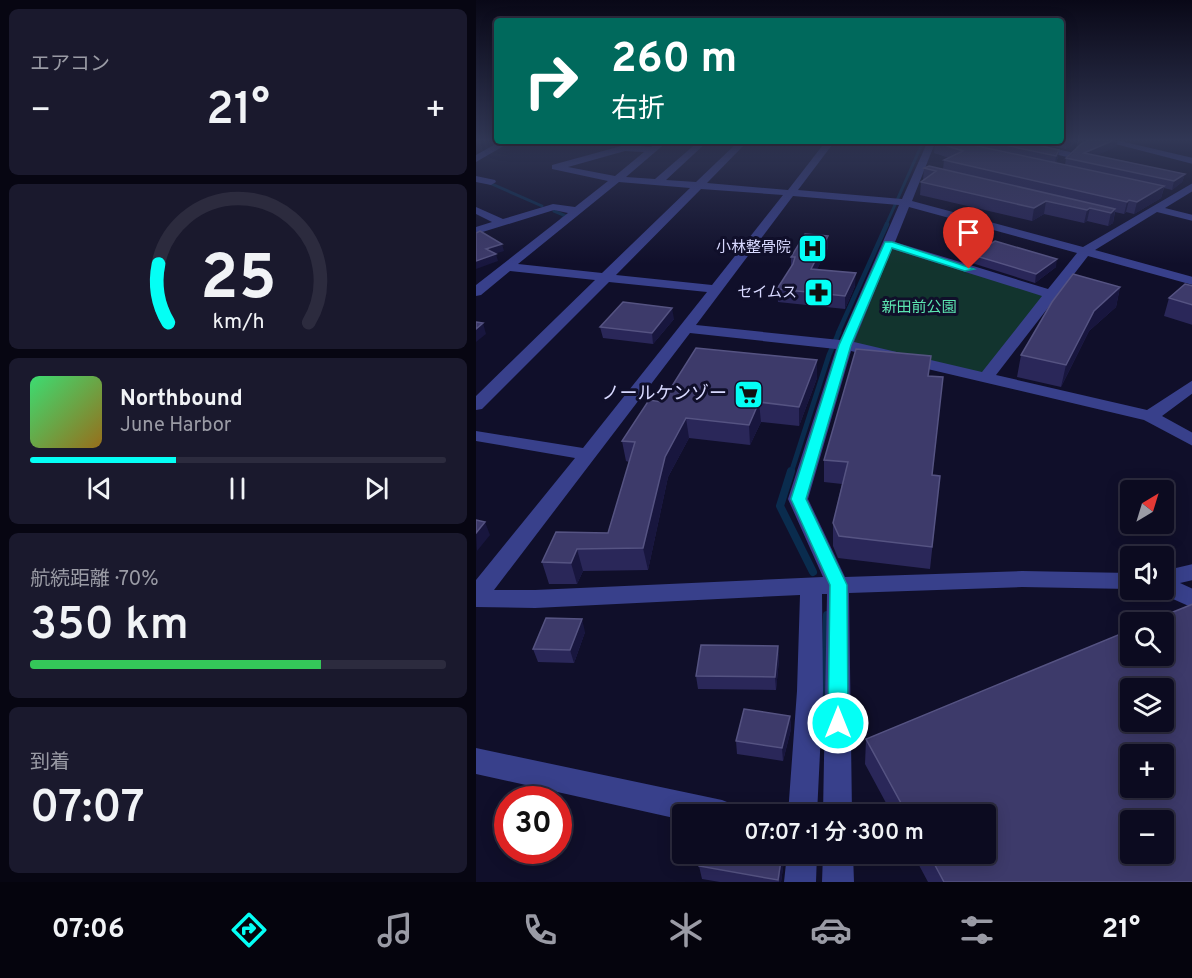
<!DOCTYPE html>
<html lang="ja">
<meta charset="utf-8">
<style>
:root{--surface:#0c0b20;--page:#1a192d;--text:#f1f3f6;--muted:#9a9ba5;--line:#2c2b3e;--accent:#04fff5}
body{margin:0;font-family:Overpass,"Noto Sans JP",sans-serif;background:var(--page);color:var(--text);height:100vh;display:flex;flex-direction:column;font-size:22px;white-space:nowrap}
*{box-sizing:border-box;margin:0}
p{font-size:20px;color:var(--muted)}
.icon{flex:none;width:33px;height:33px;fill:none;stroke:currentColor;stroke-width:2;stroke-linecap:round;stroke-linejoin:round}
.map{position:relative;flex:1;overflow:hidden}
.sheet{display:flex;flex-direction:column;gap:9px;padding:9px;background:#070612;width:476px}
.sheet>*{flex:none}
.top-card{position:absolute;left:18px;top:18px;width:570px;height:126px;border-radius:6px;box-shadow:0 3px 15px #0003,0 0 0 2px var(--line);background:#00695c;color:#fff;overflow:hidden}
.needle{width:39px;rotate:38deg}
.buttons{position:absolute;left:644px;top:480px;display:grid;gap:12px}
.buttons a{display:grid;place-items:center;width:54px;height:54px;border-radius:6px;background:var(--surface);box-shadow:0 3px 15px #0003,0 0 0 2px var(--line);font-size:30px}
.speed{position:absolute;left:18px;top:786px;display:flex;gap:12px;font-size:30px;font-weight:700;text-align:center}
.speed>*{display:grid;place-content:center;width:78px;height:78px;border-radius:50%;background:var(--surface);box-shadow:0 3px 15px #0003,0 0 0 2px var(--line);line-height:1}
.speed .limit{border:9px solid #d22;background:#fff;color:#111}
.pin{position:absolute;display:grid;place-items:center;width:51px;height:51px;color:#fff;margin:-62px -26px;border-radius:50% 50% 50% 0;rotate:-45deg;box-shadow:0 0 6px #0007}
.pin .icon{rotate:45deg}
.me{position:absolute;width:66px;margin:-33px;rotate:0deg;stroke-linejoin:round;filter:drop-shadow(0 0 4px #0008)}
.turn{display:flex;align-items:center;gap:21px;height:126px;padding:0 18px;font-size:27px}
.turn .icon{width:78px;height:78px;stroke-width:2.5}
.turn b{display:block;font-size:42px;line-height:51px}
.big{font-size:45px;font-weight:600;line-height:1.1}
.sheet .widget{flex:1;display:flex;flex-direction:column;justify-content:center;gap:9px;min-width:0;padding:0 21px;border-radius:9px;background:var(--page)}
.sheet .dial{align-items:center;gap:0}
.dial svg{height:156px;overflow:visible;fill:none;stroke:var(--line);stroke-width:7;stroke-linecap:round;text-anchor:middle}
.dial text{fill:var(--text);stroke:none}
.song{display:flex;align-items:center;gap:18px}
.cover{width:72px;height:72px;border-radius:9px;background:linear-gradient(135deg,hsl(140 70% 55%),hsl(40 70% 35%))}
.played{height:6px;border-radius:3px;background:linear-gradient(90deg,var(--accent) 35%,var(--line) 35%)}
.keys{display:flex;justify-content:space-around;direction:ltr}
.heat{display:flex;justify-content:space-between;align-items:center;font-size:33px;direction:ltr}
.charge{height:9px;border-radius:4px;background:linear-gradient(90deg,#34c759 70%,var(--line) 0)}
.trip{position:absolute;left:196px;top:804px;width:324px;height:60px;border-radius:6px;background:var(--surface);box-shadow:0 3px 15px #0003,0 0 0 2px var(--line);font-weight:600;line-height:60px;text-align:center}
.menu{display:flex;height:96px;justify-content:space-around;align-items:center;background:#05040d;color:var(--muted)}
.menu .icon{width:42px;height:42px}
.menu .active{color:var(--accent)}
.menu b{font-size:27px;color:var(--text)}
main{display:flex;flex:1;min-height:0}
.map>svg:first-child{display:block}
.green{fill:#12342e}
.lines{fill:none;stroke-linecap:round;stroke-linejoin:round}
.stream-far4{stroke:#0a2c4e;stroke-width:3}
.stream-far3{stroke:#0a2c4e;stroke-width:4.5}
.stream-far2{stroke:#0a2c4e;stroke-width:5}
.stream-far1{stroke:#0a2c4e;stroke-width:8}
.stream{stroke:#0a2c4e;stroke-width:9}
.minor{fill:#38408b;fill-rule:evenodd}
.wall{fill:#2a2759}
.shaded-wall{fill:#18163e}
.building{fill:#3d3a6a;stroke:#555382;stroke-width:1.5;fill-rule:evenodd}
.route{fill:#04fff5;stroke:#03a69f;stroke-width:1.5}
.labels{text-anchor:middle;dominant-baseline:central;stroke-width:6;stroke-linejoin:round;paint-order:stroke}
.far-poi-label{font-size:15px;fill:#d8d9ff;stroke:#100f2a;text-anchor:end}
.far-park-label{font-size:15px;fill:#5ce6b1;stroke:#100f2a}
.poi-label{font-size:18px;fill:#d8d9ff;stroke:#100f2a;text-anchor:end}
</style>
<main>
<section class="sheet">
<div class="widget"><p>エアコン</p>
<div class="heat"><a>−</a><b class="big">21°</b><a>+</a></div>
</div>
<div class="widget dial"><svg viewBox="0 0 100 80">
<path d="M14 69A42 42 0 1 1 86 69"/>
<path d="M14 69A42 42 0 0 1 9 39" stroke="#04fff5"/>
<text x="50" y="56" font-size="32" font-weight="700">25</text>
<text x="50" y="72" font-size="11">km/h</text>
</svg></div>
<div class="widget">
<div class="song"><i class="cover"></i><div><b>Northbound</b><p>June Harbor</p></div></div>
<div class="played"></div>
<div class="keys"><svg class="icon" aria-label="previous" viewBox="0 0 24 24"><path d="M18 5L8 12l10 7zM5 5v14"/></svg><svg class="icon" aria-label="pause" viewBox="0 0 24 24"><path d="M8 5v14M16 5v14"/></svg><svg class="icon" aria-label="next" viewBox="0 0 24 24"><path d="M6 5l10 7-10 7zM19 5v14"/></svg></div>
</div>
<div class="widget"><p>航続距離 · 70%</p><b class="big">350 km</b><div class="charge"></div></div>
<div class="widget"><p>到着</p><b class="big">07:07</b></div>
</section>
<div class="map">
<svg width="717" height="882" viewBox="0 0 717 882">
<rect width="100%" height="100%" fill="#100f2a"/>
<path class="green" d="M413 244 573 294 510 377 369 345Z"/>
<g class="lines">
<path class="stream-far4" d="M9 181 66 206
M78 211 90 216 86 219
M410 225 446 144 445 141"/>
<path class="stream-far3" d="M362 333 411 224"/>
<path class="stream-far2" d="M315 473 353 355 363 332"/>
<path class="stream-far1" d="M315 471 304 506 337 572
M350 652 351 615"/>
<path class="stream" d="M349 698 350 651"/>
<path class="minor" d="M624 140H640L717 158V164Z
M25 141H36L0 162V155Z
M182 141H192L150 177 179 179 223 141H232L190 180 220 182 263 141H272L231 183 312 190 350 141H359L322 190 426 199 451 143 458 141 459 143 436 201 607 247 717 183V191L689 208 717 215V221L681 212 619 250 717 277V285L612 256 520 375 671 410 717 380V393L686 416 717 433V446L668 420 375 351 332 499 369 577 546 571 654 573V589L546 587 373 593 376 814H347L351 594H346L347 691 341 814H312L321 691 324 595 59 608 0 607V580L99 458 0 441V431L107 448 231 292 133 282 6 409 0 410V396L119 280 34 271 5 295 0 296V285L92 213 78 210 0 234V227L16 222 0 214V207L27 219 77 204 99 207 132 181 76 169V165L149 145 175 147ZM149 151 168 152 139 176 92 167ZM143 182 214 188 126 273 42 264ZM225 189 307 195 236 285 140 275ZM317 196 423 205 364 340 220 325ZM433 207 601 253 572 289 419 242ZM416 249 566 296 506 372 378 342ZM214 333 360 349 312 499 347 577 59 590H18Z
M560 144 594 152 596 154 591 157 557 149V145Z
M0 176 19 180 20 182 15 185 0 182Z
M717 564V580L704 583 717 589V608L679 591 687 590V571Z
M0 748 246 800 256 804 261 814H207V820L0 774Z
M311 854H341L340 882H308Z
M347 854H377L378 882H346Z"/>
</g>
<path class="wall" d="M585 140H604L590 149 550 141H585Z
M480 141H544L582 157 580 163 589 165 590 158 640 147 620 155 709 174 706 182 696 190 688 188 685 198 658 214 650 212 648 214 639 212 637 223 632 226 611 221 608 223 568 214 556 221 444 195 445 182 447 180 448 168 467 169 468 160 473 158 458 153 459 142Z
M352 236V248L341 269 379 286 369 309 302 302 301 289 315 267V257Z
M497 255 580 267 559 283 496 263Z
M717 286V325L688 316 693 298Z
M644 287 640 307 613 331 585 387 541 377 545 355Z
M198 319 177 344 127 338 124 327Z
M453 376 456 475 464 476 454 569 362 558 357 546V523L366 484 348 482V460Z
M341 378 323 426 285 422 274 445 213 438 192 477 172 570 107 571 101 584H73L66 562 132 533 153 462 150 461 146 441 186 402Z
M109 632 98 663 62 662 57 649Z
M302 646 303 659 300 690 222 689 220 676Z
M314 716 315 729 307 761 261 754 260 741Z
M390 739 717 882H452L437 854H510V814H416L389 764Z
M227 854H309L305 882H244L226 879 223 866Z"/>
<path class="shaded-wall" d="M593 140H604L590 149 591 141Z
M638 140H642L640 147 607 161 608 153Z
M583 150 582 157 579 164 580 156Z
M709 174 706 182 696 190 698 181Z
M688 186 685 198 658 214 661 202Z
M653 200 650 212 648 214 651 202Z
M570 201 568 214 556 221 558 208Z
M614 208 611 221 608 223 611 210Z
M639 209 637 223 632 226 635 213Z
M352 236V248L335 281V269Z
M26 244 28 251 12 256 10 249Z
M20 254 22 261 0 269V261Z
M581 259 580 267 559 283 560 274Z
M380 273 379 286 369 309V296Z
M644 287 640 307 613 331 585 387 590 365 618 311Z
M196 308 198 319 177 344 176 333Z
M7 323 10 334 0 342V329Z
M341 360V378L323 426V407Z
M283 402 285 422 274 445 273 425Z
M210 418 213 438 192 477 172 570 167 548 189 457Z
M9 522 14 535 1 551 0 533Z
M101 549 107 571 101 584 95 563Z
M106 619 109 632 98 663 94 650Z
M302 646 303 659 300 690 299 677Z
M314 716 315 729 307 761 306 748Z
M306 854H309L305 882H303Z"/>
<path class="building" d="M612 140H638L608 153 709 174 698 181 590 158 605 144Z
M461 141H478L688 186 661 202 653 200 651 202 468 160 487 151 459 142Z
M510 141H544L583 150 580 156Z
M453 166 639 209 635 213 614 208 611 210 570 201 558 208 445 182 460 171 448 168Z
M4 231 26 244 10 249 20 254 0 261V233Z
M329 234 352 236 335 269 380 273 369 296 301 289 317 264 319 257H315Z
M519 241 581 259 560 274 497 255Z
M597 274 644 287 618 311 590 365 545 355 576 302Z
M709 284 717 286V305L693 298Z
M147 302 196 308 176 333 124 327Z
M0 322 7 323 0 329Z
M220 348 341 360 323 407 283 402 273 425 210 418 189 457 167 548 101 549 95 563 66 562 80 532 132 533 159 442 146 441 173 400 186 402Z
M380 349 455 356 452 376 467 377 456 475 464 476 456 547 363 536 357 523 372 462 348 460Z
M0 520 9 522 0 533Z
M717 604V882H468L453 854H510V814H431L390 739 654 630V656H687V622H672ZM654 688H687V722H654ZM654 754H687V788H654ZM654 820H687V854H654Z
M70 618 106 619 94 650 57 649Z
M225 645 302 646 299 677 220 676Z
M268 709 314 716 306 748 260 741Z
M227 854H306L302 880 223 866Z"/>
<linearGradient id="sky" x2="0" y2="1"><stop stop-color="#090817"/><stop offset="0.53" stop-color="#313755"/><stop offset="1" stop-color="#313755" stop-opacity="0"/></linearGradient>
<rect width="717" height="264" fill="url(#sky)"/>
<path class="route" d="M409 242H416L498 269 489 271 416 248 375 345 330 499 371 585 372 723 370 729 362 732 355 729 352 723 354 585 315 499 363 345Z"/>
<defs>
<symbol id="hospital-square" viewBox="-11 -11 22 22"><rect x="-9" y="-9" width="18" height="18" rx="4" fill="#04fff5" stroke="#100f2a"/><path d="M-5-5h3v3.5h4V-5h3V5h-3V1.5h-4V5h-3Z" fill="#111"/></symbol>
<symbol id="pharmacy-square" viewBox="-11 -11 22 22"><rect x="-9" y="-9" width="18" height="18" rx="4" fill="#04fff5" stroke="#100f2a"/><path d="M-2-6h4v4h4v4h-4v4h-4v-4h-4v-4h4Z" fill="#111"/></symbol>
<symbol id="supermarket-square" viewBox="-11 -11 22 22"><rect x="-9" y="-9" width="18" height="18" rx="4" fill="#04fff5" stroke="#100f2a"/><path d="M-6-5.5h2.5l.6 2H6L4.5 2H-2.5L-4.4-4H-6ZM-1.5 3.2a1.3 1.3 0 1 0 .1 0ZM3 3.2a1.3 1.3 0 1 0 .1 0Z" fill="#111"/></symbol>
</defs>
<g fill-rule="evenodd">
<use href="#hospital-square" x="320" y="232" width="33" height="33"/>
<use href="#pharmacy-square" x="326" y="276" width="33" height="33"/>
<use href="#supermarket-square" x="256" y="378" width="33" height="33"/>
</g>
<g class="labels">
<g class="far-poi-label">
<text x="315" y="248">小林整骨院</text>
<text x="321" y="293">セイムス</text>
</g>
<g class="far-park-label">
<text x="443" y="308">新田前公園</text>
</g>
<g class="poi-label">
<text x="251" y="394">ノールケンゾー</text>
</g>
</g>
</svg>
<div class="buttons">
<a><svg class="needle" viewBox="-14 -14 28 28"><path d="M0-13l5 13h-10z" fill="#e53935"/><path d="M0 13l5-13h-10z" fill="#9a9ba5"/></svg></a>
<a><svg class="icon" aria-label="sound" viewBox="0 0 24 24"><path d="M4 9h4l5-4v14l-5-4H4zM17 9q2 3 0 6"/></svg></a>
<a><svg class="icon" aria-label="search" viewBox="0 0 24 24"><circle cx="10" cy="10" r="6"/><path d="M15 15l6 6"/></svg></a>
<a><svg class="icon" aria-label="layers" viewBox="0 0 24 24"><path d="M12 4l9 5-9 5-9-5zM3 14l9 5 9-5"/></svg></a>
<a>+</a>
<a>−</a>
</div>
<div class="speed"><div class="limit">30</div></div>
<div class="pin" style="left:493px;top:269px;background:#d93025"><svg class="icon" aria-label="arrive" viewBox="0 0 24 24"><path d="M6 21V4h12l-3 4 3 4H6"/></svg></div>
<svg class="me" style="left:362px;top:723px" viewBox="-20 -20 40 40"><circle r="17" fill="#04fff5" stroke="#fff" stroke-width="3"/><path d="M0-11L8 9 0 5-8 9z" fill="#fff"/></svg>
<div class="trip">07:07 · 1 分 · 300 m</div>
<div class="top-card">
<div class="turn"><svg class="icon" aria-label="right" viewBox="0 0 24 24"><path d="M7 20v-9h11M14 6l5 5-5 5"/></svg><div><b>260 m</b>右折</div></div>
</div>
</div>
</main>
<nav class="menu">
<b>07:06</b>
<svg class="icon active" aria-label="directions" viewBox="0 0 24 24"><path d="M12 3l9 9-9 9-9-9zM9 14v-3h6M13 9l2 2-2 2"/></svg>
<svg class="icon" aria-label="music" viewBox="0 0 24 24"><path d="M9 18V5l10-2v13"/><circle cx="6" cy="18" r="3"/><circle cx="16" cy="16" r="3"/></svg>
<svg class="icon" aria-label="phone" viewBox="0 0 24 24"><path d="M5 4h4l2 5-3 2q2 4 5 5l2-3 5 2v4C11 20 4 13 5 4z"/></svg>
<svg class="icon" aria-label="climate" viewBox="0 0 24 24"><path d="M12 3v18M4 7l16 10M4 17L20 7"/></svg>
<svg class="icon" aria-label="car" viewBox="0 0 24 24"><path d="M5 17H2v-5l4-1 3-4h7l3 4 3 1v5h-3M9 17h6M6 11h13"/><circle cx="7" cy="17" r="2"/><circle cx="17" cy="17" r="2"/></svg>
<svg class="icon" aria-label="filters" viewBox="0 0 24 24"><path d="M4 7h16M4 17h16"/><circle cx="9" cy="7" r="2"/><circle cx="15" cy="17" r="2"/></svg>
<b>21°</b>
</nav>
